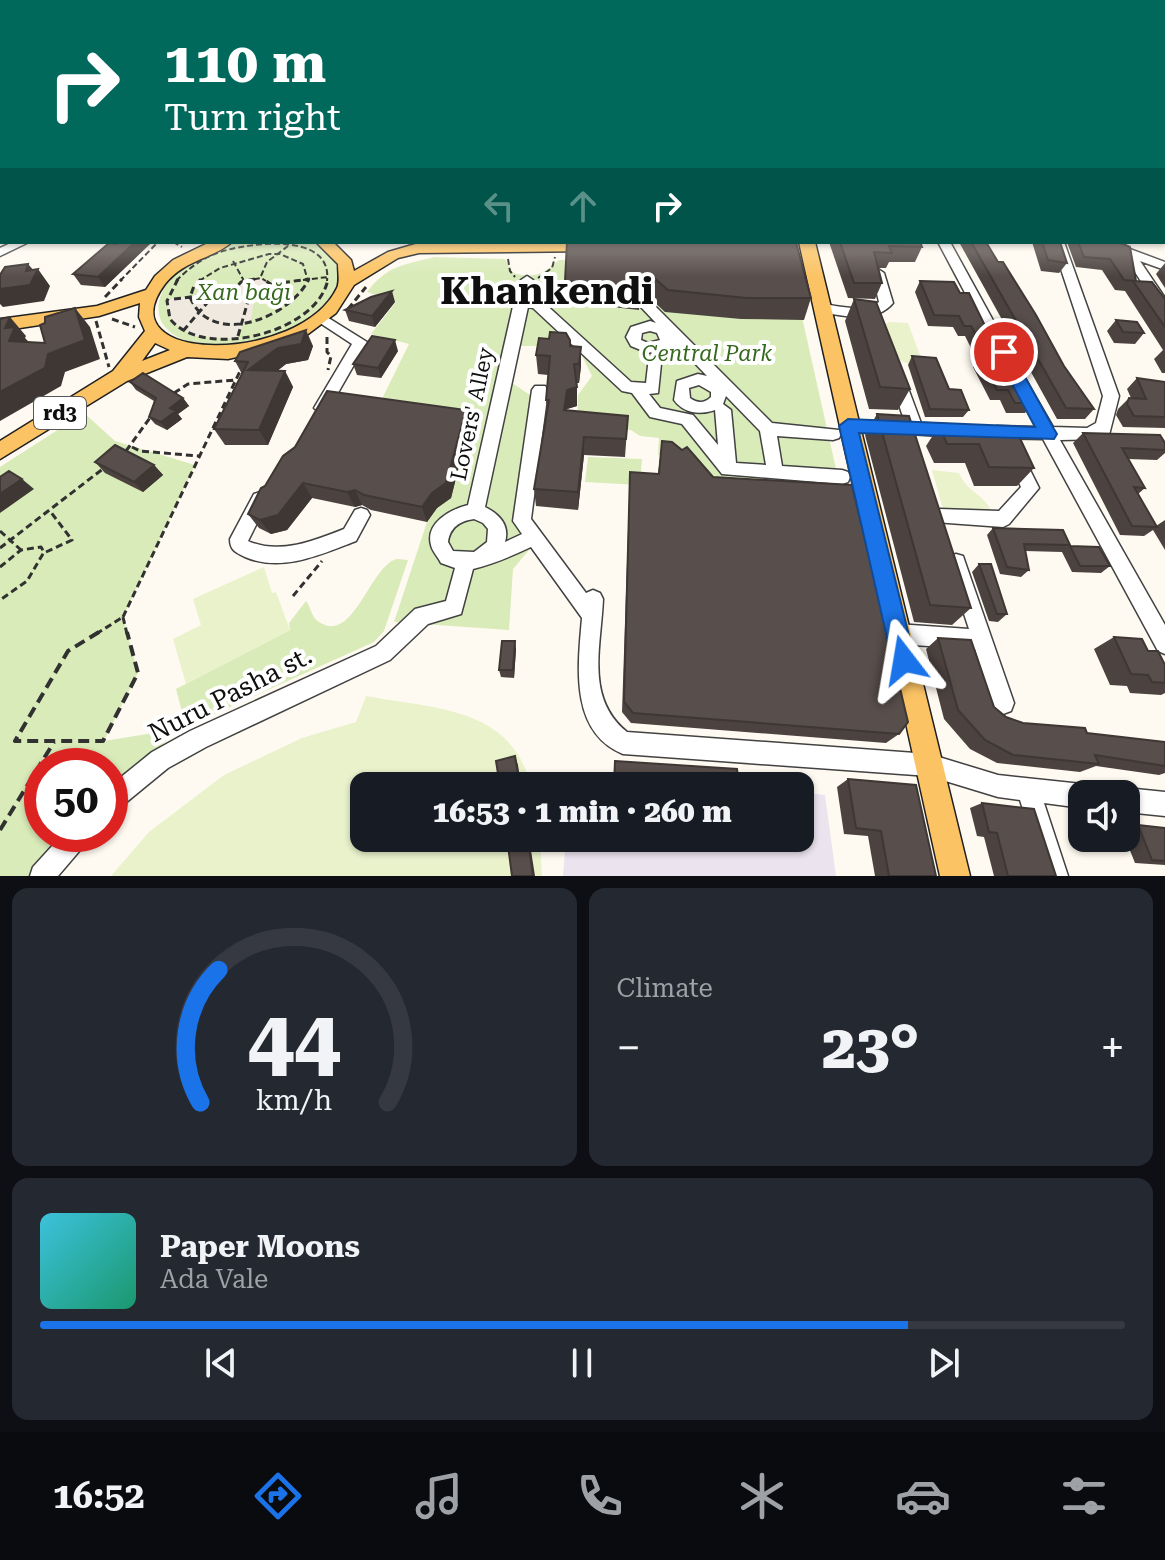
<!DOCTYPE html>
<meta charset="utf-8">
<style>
:root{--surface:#171b24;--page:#242831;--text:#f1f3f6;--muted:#9ea1a6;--line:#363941;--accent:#1a73e8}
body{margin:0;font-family:"Roboto Serif",serif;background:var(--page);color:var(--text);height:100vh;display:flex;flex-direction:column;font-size:30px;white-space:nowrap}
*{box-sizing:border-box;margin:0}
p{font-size:26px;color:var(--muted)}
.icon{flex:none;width:44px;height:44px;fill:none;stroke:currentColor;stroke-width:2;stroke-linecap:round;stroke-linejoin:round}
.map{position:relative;height:876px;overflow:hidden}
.sheet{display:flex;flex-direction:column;gap:12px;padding:12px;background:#0d0f14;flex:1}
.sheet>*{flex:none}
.top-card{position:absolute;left:0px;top:0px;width:1166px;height:244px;box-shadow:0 2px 6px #0004;background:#00695c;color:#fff;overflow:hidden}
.controls{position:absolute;left:1068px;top:780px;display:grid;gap:16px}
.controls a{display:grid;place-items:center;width:72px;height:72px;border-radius:16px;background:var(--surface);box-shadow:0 2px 6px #0004;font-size:40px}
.speed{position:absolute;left:24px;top:748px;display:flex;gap:16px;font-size:40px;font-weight:700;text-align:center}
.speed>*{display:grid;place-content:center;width:104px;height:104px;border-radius:50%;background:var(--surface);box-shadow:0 2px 6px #0004;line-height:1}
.speed .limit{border:12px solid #d22;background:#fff;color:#111}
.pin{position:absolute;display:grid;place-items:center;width:68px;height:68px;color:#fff;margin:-34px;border:4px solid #fff;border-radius:50%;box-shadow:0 2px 8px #0007}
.me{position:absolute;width:88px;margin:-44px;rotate:346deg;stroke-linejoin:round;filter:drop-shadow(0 0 6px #0008)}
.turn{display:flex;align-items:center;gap:28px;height:168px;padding:0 32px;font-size:36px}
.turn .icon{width:104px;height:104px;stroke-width:2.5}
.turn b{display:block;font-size:56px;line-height:68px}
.lanes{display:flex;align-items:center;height:76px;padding:0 32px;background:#0003;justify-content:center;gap:40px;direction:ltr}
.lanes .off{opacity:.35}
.big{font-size:60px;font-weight:800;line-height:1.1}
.sheet .widget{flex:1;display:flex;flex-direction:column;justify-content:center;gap:12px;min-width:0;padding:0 28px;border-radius:16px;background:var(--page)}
.sheet .dial{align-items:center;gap:0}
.dial svg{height:208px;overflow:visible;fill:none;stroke:var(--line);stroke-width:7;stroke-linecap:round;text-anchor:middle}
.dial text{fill:var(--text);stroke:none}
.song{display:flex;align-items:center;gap:24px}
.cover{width:96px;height:96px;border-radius:12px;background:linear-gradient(135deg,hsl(190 70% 55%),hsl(160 70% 35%))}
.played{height:8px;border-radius:4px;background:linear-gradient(90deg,var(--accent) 80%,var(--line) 80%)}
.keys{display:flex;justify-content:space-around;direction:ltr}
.heat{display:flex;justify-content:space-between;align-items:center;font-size:44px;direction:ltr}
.sheet .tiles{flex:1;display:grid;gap:12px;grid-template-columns:1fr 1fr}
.widget:last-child{grid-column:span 2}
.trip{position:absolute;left:350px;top:772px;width:464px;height:80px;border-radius:16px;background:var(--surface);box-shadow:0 2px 6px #0004;font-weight:800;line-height:80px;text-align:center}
.tab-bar{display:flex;height:128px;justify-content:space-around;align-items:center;background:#090b0e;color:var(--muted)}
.tab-bar .icon{width:56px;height:56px}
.tab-bar .selected{color:var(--accent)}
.tab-bar b{font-size:36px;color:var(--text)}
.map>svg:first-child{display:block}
.industrial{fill:#ebe3ed}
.green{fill:#d9ebb9}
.pitch{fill:#e9f2cb}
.plaza{fill:#f0e9df}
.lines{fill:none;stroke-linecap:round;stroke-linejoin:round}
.minor-casing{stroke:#424242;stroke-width:3}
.major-casing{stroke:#202020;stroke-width:3}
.path-far2{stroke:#313131;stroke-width:2;stroke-dasharray:6 3;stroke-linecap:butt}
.path-far1{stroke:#313131;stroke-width:3;stroke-dasharray:7 4;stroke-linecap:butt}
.path{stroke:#313131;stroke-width:4;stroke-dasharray:11 6;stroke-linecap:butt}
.minor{fill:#fff;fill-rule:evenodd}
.major{fill:#fbc364;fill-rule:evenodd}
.wall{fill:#4c4340}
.shaded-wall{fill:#3e3734}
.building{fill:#584e4b;stroke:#3e3734;stroke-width:2}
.route{fill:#1a73e8;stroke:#114b97;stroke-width:2}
.labels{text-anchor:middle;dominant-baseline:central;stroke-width:8;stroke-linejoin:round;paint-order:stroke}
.shield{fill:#fff;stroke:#575757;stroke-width:2}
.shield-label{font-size:20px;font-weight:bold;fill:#0f0f0f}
.park-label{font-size:22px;font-style:italic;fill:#36691d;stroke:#fff}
.street-label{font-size:22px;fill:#0f0f0f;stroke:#fff}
.near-street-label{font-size:26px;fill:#0f0f0f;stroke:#fff}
.town-label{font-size:38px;font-weight:bold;fill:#0f0f0f;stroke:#fff}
</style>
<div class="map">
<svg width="1165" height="876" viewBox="0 0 1165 876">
<rect width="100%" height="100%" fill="#fffaf1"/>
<path class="industrial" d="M800 792 825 795 836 876H563L566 838H800Z"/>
<path class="green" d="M239 242C261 242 291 236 312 243 323 247 334 256 337 268 353 326 228 355 187 341 142 325 156 284 189 264 204 254 222 247 239 242Z
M434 257 505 259 513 273C535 279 543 274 559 260L789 259 843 500 712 492 681 456 658 455 659 438 640 436 631 430 577 428 578 395 592 376 579 350 573 346H518L511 382 537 400 522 522 535 543 513 569 509 630 394 622 427 522 437 508 375 413 409 344 371 334 396 302 367 292C387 266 402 265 434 257Z
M84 413 115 441 195 465 123 617 138 673 104 741 178 729 110 796V766H42V834H72L29 876H0V467Z
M588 457 642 459 640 485 585 482Z
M397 559 408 560 384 631 374 642 186 727 176 689 290 630 289 623 306 601C311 607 311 617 319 622 354 645 370 565 397 559Z"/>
<path class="pitch" d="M889 322 908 323 924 366C889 363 896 354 886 324Z
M932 470 959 473C968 494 985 493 993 515L949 513 942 506Z
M264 567 272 593 276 592 290 630 186 684 173 639 201 625 193 599Z
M366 696C434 709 511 706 531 786H364V838H540L542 876H111L149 832 224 775 302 738 356 722Z"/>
<path class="plaza" d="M255 278 270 281 271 288 254 300 251 321 243 323 237 339 196 336 180 329 169 316 167 299 232 292 241 282Z"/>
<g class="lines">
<defs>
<path id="minor" d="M1164 163H1165V169H1164Z
M13 242H29L0 256V248Z
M938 242H950L1017 364 1015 368H1005Z
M1052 242H1064L1119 396 1108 439 1060 440 1165 625V654L1158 651 1043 439 997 438 991 436 989 432 991 428 997 426 1037 427 1016 388 1023 383 1028 384 1053 427 1087 428 1096 423 1103 396Z
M1094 242H1111L1165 262V270L1140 261 1165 298V312L1160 311 1124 255Z
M878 269 884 273 893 303C876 324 841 316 817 311V305L822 304C840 306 863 313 879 302L872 273Z
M527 276 533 280 529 299 542 301 631 382 646 383 649 357 677 345 648 353 631 346 626 337 631 327 650 321 656 323 638 304 640 301H650L772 423 839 430 841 434 839 438 833 440 777 436 782 466 842 470 848 472 850 477 848 482 842 484 722 474 682 424 650 417 632 393 622 391 533 308 528 307 485 507C499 514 510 525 505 542L522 534 513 521 532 390 535 386H545L548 390 531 519 586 593 593 590 600 593 603 599C601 647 585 698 627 732L929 754 998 775 1082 784 1090 788 1093 794H1082V808L1044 803 1068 876H1044L1020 800 998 797 929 776 623 754C569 732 578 665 582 618L531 547C512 556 493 564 473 569L461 614 428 624 390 660 206 747 168 768 118 809 110 813V786L152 752 190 731 376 646 415 609 446 601 455 568 441 563C438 557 432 551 431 545 425 523 451 509 468 505L514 302 521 280ZM650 331 657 333 660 340 648 343 641 340 642 333ZM685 353 707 376 698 374 677 381 674 400C684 414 700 415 715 410L718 445 693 415 660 408 649 394 658 393 661 364ZM699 385 711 392V397C704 404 697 403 690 398L689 388ZM726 396 760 431 766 465 736 463 731 410 723 404ZM474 519 483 523 488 529 487 542 474 552 453 551 448 542C450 527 460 521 474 519Z
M322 314 367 342 327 412 322 414 314 408 352 344 317 321 315 318Z
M898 375 905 380 921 423 958 425 964 427 966 431 964 435 958 437 842 430 840 426 848 420 905 423 891 380Z
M1017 454 1023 456 1039 488 1009 524 1003 527 934 522 931 517 934 512 940 509 999 511 1021 487 1009 461 1011 456Z
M260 492 266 494 269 499 248 541C279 555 314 541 344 529L355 510 361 508 367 510 370 515 356 541C322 554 282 573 245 557 235 552 230 550 230 539L254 494Z
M956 554 963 556 965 562 1014 703 1011 711 1003 714 995 711 975 649 897 644 890 641 887 634 890 627 897 624 969 629 947 562 949 556Z
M1126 788 1165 792V816L1126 812V794H1117Z
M63 834H91L87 842 58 876H30L33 867Z"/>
<path id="major" d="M210 242H232C213 259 185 259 165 284 104 365 300 365 337 288 340 282 338 272 338 264L316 242H333L351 260 354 271 388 252 419 243 594 242 600 246 592 251 419 253 398 258 354 285 336 313 308 334 273 349 228 359 187 357 127 381 0 459V441L113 371 145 331 139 317 140 303 99 316 0 331V319L97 306 146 290 155 276 173 260ZM155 343 170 350 142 361Z
M799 242H815L970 876H940Z"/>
</defs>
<use href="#minor" class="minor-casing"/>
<use href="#major" class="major-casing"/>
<path class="path-far2" d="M173 242 182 247
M508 259 510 271 515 277
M233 261 244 281
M261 276 267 262 288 246
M538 278 552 268 555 257
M120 281 158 242
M176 281C188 269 201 259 217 253 245 243 333 230 327 281
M199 281 220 268 269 254H280L303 264 308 281
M245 281 261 278 266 281
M294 281 328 277"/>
<path class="path-far1" d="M178 279 167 301 170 319C204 361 318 333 328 279
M201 279 194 286 190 297C211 349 290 318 309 279
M255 279 241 282 232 292 234 298C251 302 262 299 272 285L263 279
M272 284 310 279
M105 297 122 279
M174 299 232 292
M348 309 366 287
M112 319 135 327
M96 321 109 367
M183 331 213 296
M238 336 248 301
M327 337V352L331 356 328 370
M174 393 188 384 235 380
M132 447 140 451 199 456
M126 451 152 415
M0 531 21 550
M0 548 104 468
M46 552 72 540 50 511
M0 567 21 550 41 547 44 552 27 581 0 600
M293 596 322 561
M123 617 127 634
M123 617 242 367
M96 634 123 617"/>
<path class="path" d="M99 632 68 651 15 741H103L138 673 127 632
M0 830 54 742"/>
<use href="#minor" class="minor"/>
<use href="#major" class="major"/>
</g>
<path class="wall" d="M2 168V194L0 191V170Z
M119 242H152L105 287 81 285 73 274Z
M567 242 811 298 804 320 741 319 665 312 650 298 640 299 639 310 566 302Z
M829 242H920L922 247 915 262H889L886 268H878L882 283 875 299 848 298Z
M959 242H986L1064 366 1094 409 1085 419H1057Z
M1032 242H1060L1067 263 1059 273 1041 271Z
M1067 242H1119L1136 281 1165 299V373H1162L1154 359 1163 350 1125 291 1115 290 1102 270 1076 267Z
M1165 263V288L1156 274Z
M920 281 960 293 1033 403 1025 413H1006L1000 400H990L973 367 977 360 965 336H958L953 327 928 326 915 292Z
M854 299 910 389 898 410 869 409 845 321Z
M395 302 375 327 349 321 345 310Z
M1116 320 1144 333 1135 344 1114 343 1107 331Z
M570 340 571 346 581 347V366L579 383H576L577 406 567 409V410L628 416 625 457 584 455 578 510 536 506 534 489 547 412 546 400 548 375 538 374 536 355Z
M313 346 308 360 286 364 277 371H285L293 387 268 445H225L214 429 242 374 235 361Z
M398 351 381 378 357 375 353 364Z
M912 356 969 410 963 417H925L908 365Z
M1137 378 1165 382V428L1123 427 1116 415 1118 409 1129 398H1131L1127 389Z
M130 382 183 398 189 406 178 414 182 419 167 430 155 424 149 417 154 401 136 390Z
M466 410 469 426 451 498 437 508 427 522 371 510 362 505 355 507 312 498 287 530 271 534 259 528 248 514 261 488Z
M877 414 971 608 952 625 914 622 865 435Z
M939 426 958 430 1034 468 1017 486H974L965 463H934L926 446Z
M1083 433 1165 443V453L1157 460 1128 459 1145 488 1138 494 1156 526 1165 520V550L1153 530 1144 536 1120 535 1073 443Z
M662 441 899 734 886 743 631 723 622 712 630 472 658 474Z
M95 462 154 465 163 475 143 492 105 473Z
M993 528 1070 545 1110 566 1101 573 1072 572 1062 552 1025 551 1029 570 1021 577 1000 574 987 535Z
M979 564 1007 614 998 622 989 621 972 572Z
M1114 637 1148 651 1165 665V693L1161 695 1130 693 1127 686 1110 685 1094 649Z
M938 638 994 707 1006 717 1023 723 1087 733 1165 742V773L1159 775 1096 766 1080 772 997 763 970 749 944 719 926 649Z
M516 649 514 678 501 677 499 670Z
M848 779 936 876H875L868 836 844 834 837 787Z
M982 803 1056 876H994L984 837 977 836 970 808Z
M1138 825 1165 828V865L1135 863 1125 838 1126 828Z"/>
<path class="shaded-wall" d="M135 242H152L105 287 98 277Z
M28 264 36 273 38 269 50 286 44 301 3 307 0 304V289L26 271Z
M392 291 395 302 375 327 372 316Z
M75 308 90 327 100 359 65 372 61 386 0 421V392L48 354Z
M10 317 26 336 25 338 32 345 9 341 5 328Z
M306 330 313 346 308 360 286 364 258 386 248 370 278 348Z
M395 340 398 351 381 378 378 368Z
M581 347V366L579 383V364Z
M285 371 293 387 268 445 259 430Z
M577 387V406L567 409 564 429V410L567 390Z
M183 398 189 406 178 414 182 419 167 430 161 422 170 408Z
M466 410 469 426 451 498 437 508 427 522 422 507 432 493Z
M584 437V455L578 510V492Z
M154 465 163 475 143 492 134 482Z
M22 479 34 489 0 513V494Z
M303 483 312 498 287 530 271 534 260 520Z
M355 490 362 505 355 507 347 492Z
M515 641 516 649 514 678 513 670Z
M515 756 518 765 521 786H520Z
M528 838H529L535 876H533Z"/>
<path class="building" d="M2 168V180H0V170Z
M1164 184 1165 185V215H1164Z
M119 242H135L98 277 73 274 109 243 116 244Z
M567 242H796L811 298H746L668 290 652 276 639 278 637 283 641 288 565 281Z
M840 242H920L922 247 889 246 892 253 874 252 882 283H854Z
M971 242H986L998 262H1003L1036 315 1064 366 1094 409 1066 408Z
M1042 242H1060L1067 263 1048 260Z
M1078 242H1119L1130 247 1136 281 1124 280 1110 259 1084 257Z
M28 264 26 271 38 269 30 285 0 289V275L5 267Z
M920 281 954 282 960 293H969L991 338H996L1033 403H1015L1008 390H997L980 356H988L971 326H964L959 316 934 315Z
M1133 281 1152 282 1165 299V327Z
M392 291 372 316 345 310 371 297Z
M854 299 876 302 910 389 880 387Z
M75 308 85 340 48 354 45 368 0 392V319L10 317 5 328 15 327 9 341 45 343 40 325 45 323V317Z
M1116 320 1137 322 1144 333 1123 332Z
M306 330 301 344 278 348 248 370 285 371 259 430 214 429 248 362 235 361 240 352Z
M550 332 566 333 570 340V346L581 347 579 364H574L577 387 567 390 564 410 628 416 626 439 584 437 578 492 534 489 549 400H546L550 356 536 355 539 338 549 339Z
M372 336 395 340 378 368 353 364Z
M912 356 936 358 949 389 961 390 969 410 930 409Z
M143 373 183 398 170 408 176 411 161 422 149 417 156 398 130 382Z
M1137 378 1165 382V417L1134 416 1127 404 1129 398 1146 399Z
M327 391 466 410 446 483 432 493 422 507 364 495 355 490 347 492 303 483 278 515 260 520 248 514 261 488 265 486 283 456 295 447Z
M877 414 909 416 971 608 930 605Z
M939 426 957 427 958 430 1017 432 1034 468 989 467 979 444H947Z
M1083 433 1160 435 1165 443V450L1122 448 1145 488 1134 487 1157 527 1132 526Z
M662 441 672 442 682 450 687 447 713 477 852 485 908 722 899 734 633 713 624 702 630 472 659 474Z
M115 445 154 465 134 482 95 462Z
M9 471 22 479 0 494V477Z
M993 528 1063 530 1070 545 1024 544 1029 570 1007 567Z
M1070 546 1099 547 1110 566H1080Z
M979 564H991L1007 614H997Z
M1114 637 1142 639 1148 651H1158L1165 665V683L1152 682 1148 675 1131 674Z
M938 638 971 640 994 707 1006 717 1023 723 1085 728 1087 733 1165 742V766L1095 755 1099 764 1013 755 985 740 958 710Z
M502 641H515L513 670H499Z
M515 756 520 786H500L496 761Z
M615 761 737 769 739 786H614Z
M848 779 916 785 936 876H889L881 831 856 828Z
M982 803 1034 809 1056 876H1008L997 833 989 832Z
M1138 825 1165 828V861L1152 860Z
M507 838H528L533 876H512Z"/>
<linearGradient id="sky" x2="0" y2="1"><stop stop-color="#93c8ee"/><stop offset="0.56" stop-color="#fffdf9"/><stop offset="1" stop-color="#fffdf9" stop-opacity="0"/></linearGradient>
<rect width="1165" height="277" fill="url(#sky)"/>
<path class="route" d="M1004 346 1009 348 1054 429 1057 434 1054 439 859 433 915 660 912 668 904 672 895 668 892 660 839 426 848 419 1035 427 995 352Z"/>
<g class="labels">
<rect class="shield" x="34" y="397" width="52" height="32" rx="6"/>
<g class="shield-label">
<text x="60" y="413">rd3</text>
</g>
<g class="park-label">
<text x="244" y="292">Xan bağı</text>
<text x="707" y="353">Central Park</text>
</g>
<g class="street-label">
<text transform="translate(472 414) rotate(-78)">Lovers' Alley</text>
</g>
<g class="near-street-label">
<text transform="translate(230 694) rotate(-27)">Nuru Pasha st.</text>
</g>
<g class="town-label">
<text x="547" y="291">Khankendi</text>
</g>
</g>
</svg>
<div class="controls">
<a><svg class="icon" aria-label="sound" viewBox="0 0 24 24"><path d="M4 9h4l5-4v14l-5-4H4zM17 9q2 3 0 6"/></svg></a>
</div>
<div class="speed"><div class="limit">50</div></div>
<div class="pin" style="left:1004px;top:352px;background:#d93025"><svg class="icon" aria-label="arrive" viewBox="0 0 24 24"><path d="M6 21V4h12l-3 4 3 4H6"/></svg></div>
<svg class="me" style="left:904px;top:660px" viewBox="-20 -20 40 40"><path d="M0-17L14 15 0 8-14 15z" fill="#1a73e8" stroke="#fff" stroke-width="4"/></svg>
<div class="trip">16:53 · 1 min · 260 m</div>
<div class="top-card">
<div class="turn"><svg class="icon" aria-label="right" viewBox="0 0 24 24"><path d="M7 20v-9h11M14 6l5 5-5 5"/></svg><div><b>110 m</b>Turn right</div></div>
<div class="lanes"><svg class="icon off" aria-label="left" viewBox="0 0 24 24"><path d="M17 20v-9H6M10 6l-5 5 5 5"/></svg><svg class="icon off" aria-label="ahead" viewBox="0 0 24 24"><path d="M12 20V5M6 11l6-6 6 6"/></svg><svg class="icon" aria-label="right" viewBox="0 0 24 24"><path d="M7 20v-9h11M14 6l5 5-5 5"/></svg></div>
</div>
</div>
<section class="sheet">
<div class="tiles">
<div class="widget dial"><svg viewBox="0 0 100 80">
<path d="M14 69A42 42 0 1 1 86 69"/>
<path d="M14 69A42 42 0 0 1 21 18" stroke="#1a73e8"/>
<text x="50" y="56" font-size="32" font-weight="700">44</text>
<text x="50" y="72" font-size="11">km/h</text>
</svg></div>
<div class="widget"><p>Climate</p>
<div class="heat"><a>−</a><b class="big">23°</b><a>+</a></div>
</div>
<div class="widget">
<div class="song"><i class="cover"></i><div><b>Paper Moons</b><p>Ada Vale</p></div></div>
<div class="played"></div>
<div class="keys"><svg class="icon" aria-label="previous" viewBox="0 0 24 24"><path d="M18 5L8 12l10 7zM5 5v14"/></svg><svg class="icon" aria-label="pause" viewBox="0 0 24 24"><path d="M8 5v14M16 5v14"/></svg><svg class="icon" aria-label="next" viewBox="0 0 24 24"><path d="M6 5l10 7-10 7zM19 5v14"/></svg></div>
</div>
</div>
</section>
<nav class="tab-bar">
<b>16:52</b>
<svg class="icon selected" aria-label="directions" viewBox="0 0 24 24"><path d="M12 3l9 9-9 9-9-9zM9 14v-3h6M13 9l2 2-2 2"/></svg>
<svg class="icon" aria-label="music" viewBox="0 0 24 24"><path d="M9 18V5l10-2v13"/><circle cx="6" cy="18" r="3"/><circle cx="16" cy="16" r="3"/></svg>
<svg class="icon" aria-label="phone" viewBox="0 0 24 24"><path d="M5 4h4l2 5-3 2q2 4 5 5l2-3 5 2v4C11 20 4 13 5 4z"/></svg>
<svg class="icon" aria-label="climate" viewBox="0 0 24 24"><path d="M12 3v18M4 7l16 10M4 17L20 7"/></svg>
<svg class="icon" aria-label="car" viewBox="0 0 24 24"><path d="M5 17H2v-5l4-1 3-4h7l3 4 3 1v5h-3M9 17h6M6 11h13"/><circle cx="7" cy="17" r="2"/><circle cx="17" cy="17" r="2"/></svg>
<svg class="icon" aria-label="filters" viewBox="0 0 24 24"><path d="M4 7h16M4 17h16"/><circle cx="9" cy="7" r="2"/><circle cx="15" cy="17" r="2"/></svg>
</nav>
